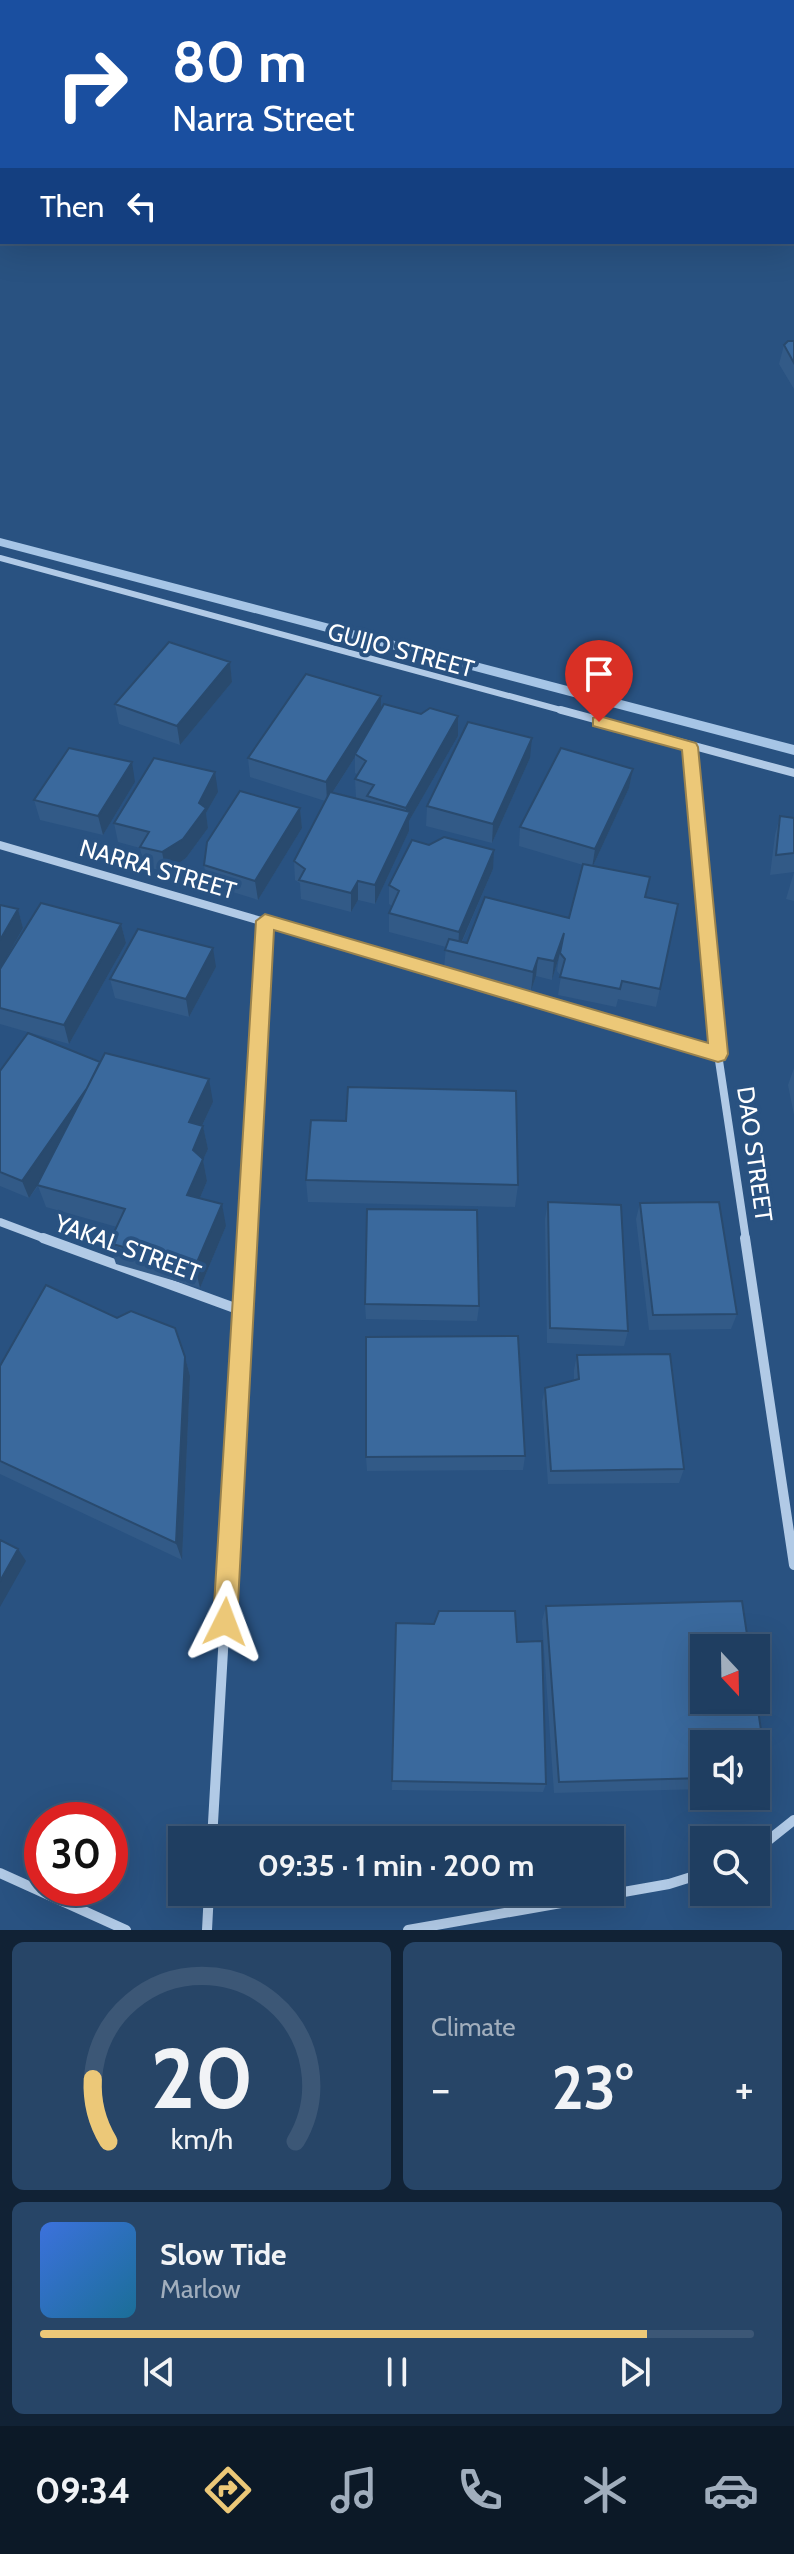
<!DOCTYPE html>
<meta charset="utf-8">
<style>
:root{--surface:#1f3e61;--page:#274567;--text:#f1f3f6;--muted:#a1aebd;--line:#3c5776;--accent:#ecc878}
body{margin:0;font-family:Cabin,sans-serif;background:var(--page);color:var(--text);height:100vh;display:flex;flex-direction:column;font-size:30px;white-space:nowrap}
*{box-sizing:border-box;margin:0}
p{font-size:26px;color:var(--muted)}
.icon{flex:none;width:44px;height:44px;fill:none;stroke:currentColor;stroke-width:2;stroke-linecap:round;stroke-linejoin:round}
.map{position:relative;height:1930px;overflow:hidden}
.panel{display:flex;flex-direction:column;gap:12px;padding:12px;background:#112235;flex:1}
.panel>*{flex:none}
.top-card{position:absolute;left:0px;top:0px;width:794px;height:244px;box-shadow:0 8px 32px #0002,0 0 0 2px var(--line);background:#1a4fa0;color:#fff;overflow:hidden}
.needle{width:52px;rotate:158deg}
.buttons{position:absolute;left:690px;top:1634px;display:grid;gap:16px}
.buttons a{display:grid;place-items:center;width:80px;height:80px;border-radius:0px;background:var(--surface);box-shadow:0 8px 32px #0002,0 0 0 2px var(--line);font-size:40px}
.speed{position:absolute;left:24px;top:1802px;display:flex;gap:16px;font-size:40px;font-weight:700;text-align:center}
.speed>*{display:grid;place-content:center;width:104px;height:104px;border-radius:50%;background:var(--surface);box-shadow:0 8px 32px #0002,0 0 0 2px var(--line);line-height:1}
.speed .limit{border:12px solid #d22;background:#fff;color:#111}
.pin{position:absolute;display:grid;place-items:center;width:68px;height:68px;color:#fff;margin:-82px -34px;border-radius:50% 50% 50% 0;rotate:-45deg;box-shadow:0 0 8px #0007}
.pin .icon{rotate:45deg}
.me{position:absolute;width:88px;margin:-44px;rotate:3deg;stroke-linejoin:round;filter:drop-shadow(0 0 6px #0008)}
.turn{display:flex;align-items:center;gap:28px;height:168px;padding:0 40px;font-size:36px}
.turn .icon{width:104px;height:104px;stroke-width:2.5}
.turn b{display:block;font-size:56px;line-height:68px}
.then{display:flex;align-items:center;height:76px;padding:0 40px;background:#0003;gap:16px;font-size:30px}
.big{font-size:60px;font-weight:700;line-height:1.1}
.panel .widget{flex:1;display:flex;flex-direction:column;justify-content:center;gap:12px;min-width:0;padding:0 28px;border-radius:12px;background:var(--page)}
.panel .dial{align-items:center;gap:0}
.dial svg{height:208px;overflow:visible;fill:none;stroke:var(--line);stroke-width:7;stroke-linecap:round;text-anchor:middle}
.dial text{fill:var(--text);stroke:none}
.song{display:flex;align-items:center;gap:24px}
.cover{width:96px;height:96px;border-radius:12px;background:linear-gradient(135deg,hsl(220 70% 55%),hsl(200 70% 35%))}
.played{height:8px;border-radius:4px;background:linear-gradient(90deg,var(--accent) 85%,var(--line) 85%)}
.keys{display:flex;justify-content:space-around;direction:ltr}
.heat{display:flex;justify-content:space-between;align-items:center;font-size:44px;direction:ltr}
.panel .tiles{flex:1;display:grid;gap:12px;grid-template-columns:1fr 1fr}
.widget:last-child{grid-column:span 2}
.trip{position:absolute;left:168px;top:1826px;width:456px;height:80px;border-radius:0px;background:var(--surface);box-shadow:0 8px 32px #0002,0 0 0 2px var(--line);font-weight:700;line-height:80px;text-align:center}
.menu{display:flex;height:128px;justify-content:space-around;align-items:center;background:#0c1927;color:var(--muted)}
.menu .icon{width:56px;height:56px}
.menu .selected{color:var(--accent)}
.menu b{font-size:36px;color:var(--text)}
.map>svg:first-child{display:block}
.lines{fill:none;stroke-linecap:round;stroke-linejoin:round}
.stream{fill:#a6c5e6;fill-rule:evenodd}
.street-far2{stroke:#b1cae6;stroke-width:6}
.street-far1{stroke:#b1cae6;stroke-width:8}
.street{stroke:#b1cae6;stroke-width:10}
.wall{fill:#325a87;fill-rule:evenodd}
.shaded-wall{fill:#294a6e}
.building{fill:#3a699d;stroke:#294a6e;stroke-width:2}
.route{fill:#ecc878;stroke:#99824e;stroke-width:2}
.labels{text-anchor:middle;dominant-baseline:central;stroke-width:8;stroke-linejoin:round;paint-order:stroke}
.street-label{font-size:24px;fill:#fff;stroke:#295281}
</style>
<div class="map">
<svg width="794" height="1930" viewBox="0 0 794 1930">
<rect width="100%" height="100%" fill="#295281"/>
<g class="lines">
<path class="stream" d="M0 538 794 745V755L0 546Z"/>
<path class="street-far2" d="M0 558 568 712"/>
<path class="street-far1" d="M561 710 794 773
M690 747 718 1054 746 1240
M0 845 718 1054
M0 1222 48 1240
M247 1240 265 921"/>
<path class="street" d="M43 1238 243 1311
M745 1238 794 1565
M212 1840 247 1238
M756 1850 794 1820
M0 1873 126 1930
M207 1930 209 1892
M408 1930 669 1884 704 1873"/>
</g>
<path class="wall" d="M336 0H439L437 2H345Z
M445 0H459L467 2H445Z
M685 0H792L791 2H694Z
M794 341V389L779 364 784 345Z
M230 662 232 682 180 745 119 724 115 704Z
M381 696V709L421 714 458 716V736L409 821V831L375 904 358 900 351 912 301 899 300 883 295 880 294 861 325 801 250 777 248 758ZM355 757V773L358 775 355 779 356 798 333 792Z
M530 758 492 843 426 826 427 806Z
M633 769 629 788 593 866 646 897 678 904 656 1007 618 999 616 1007 558 995 561 976 557 971 559 957 552 980 536 976 531 991 444 968 446 947 389 932V913L392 906 389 904V885L493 869 462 942 467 943 569 918 583 865 519 846 520 827Z
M135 782 103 835 40 820 34 800Z
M218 792 206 813 208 828 186 858 166 872 144 866 140 848 118 842 114 823Z
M300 808 302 828 258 900 207 884 204 865Z
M780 816 794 818V901L786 899 794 872 770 875 775 835Z
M0 905 18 909 23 928 3 964 121 924 126 943 69 1044 0 1024Z
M216 967 189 1017 115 998 110 979Z
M100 1062 213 1102 202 1126H203L208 1149 203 1160 207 1181 200 1198 226 1226 200 1288 116 1264 109 1243 117 1227 46 1207 38 1186 29 1198 0 1186V1071Z
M794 1068V1115L788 1085Z
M346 1121 518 1185 515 1207 308 1202 306 1180Z
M548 1202 628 1331 624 1346 547 1343 545 1219Z
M640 1203 737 1314 731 1329 649 1330 636 1219Z
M365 1304 479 1306 477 1321 366 1319Z
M577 1355 684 1469 679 1483 548 1484 542 1402 545 1388 574 1380V1370Z
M185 1357 190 1376 182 1560 0 1474V1366Z
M525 1456 523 1470 367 1471 366 1457Z
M742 1601 749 1648H704V1700H756V1697L768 1776 757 1787H756V1744H704V1789L554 1793 542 1621 546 1606Z
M396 1623 517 1642 546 1784 543 1792 392 1790Z"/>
<path class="shaded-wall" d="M415 0H439L437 2H415Z
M776 0H792L791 2H771Z
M792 199H794V217H792Z
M230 662 232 682 180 745 177 726Z
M381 696V715L355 754V757L327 801 326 782Z
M458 716V736L409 821V831L375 904V885L406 820V808Z
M532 738 530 758 492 843 493 824Z
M132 762 135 782 103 835 98 816Z
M633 769 629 788 592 868 595 849Z
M215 772 218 792 206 813 208 828 186 858 166 872 162 852 199 803Z
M300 808 302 828 258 900 255 881Z
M494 850 493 869 458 950 459 932Z
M358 881V900L351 912V893Z
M18 909 23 928 0 969V940Z
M121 924 126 943 69 1044 64 1025Z
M564 933 559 957 552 980 554 961Z
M213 948 216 967 189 1017 186 999Z
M538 958 536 976 531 991 533 972Z
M104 1063 108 1081 29 1198 22 1181Z
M209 1079 213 1102 193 1145 189 1122Z
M203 1126 208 1149 203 1160 207 1181 192 1217 187 1195 193 1150Z
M222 1204 226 1226 200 1288 195 1267Z
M185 1357 190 1376 182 1560 176 1543Z
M18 1549 26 1561 0 1607V1581Z"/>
<path class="building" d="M459 0H611L620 2H468Z
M712 0H776L771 2H718Z
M0 19H2V41H0Z
M792 174 794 176V199H792Z
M788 341H794V363L784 345Z
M169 642 230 662 177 726 115 704Z
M306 674 381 696 326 782 248 758Z
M384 704 421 714 430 708 458 716 406 808 367 796 374 785 355 779 366 761 355 754Z
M468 722 532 738 493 824 427 806Z
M69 748 132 762 98 816 34 800Z
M561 748 633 769 595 849 520 827Z
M154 758 215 772 199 803 206 808 183 839 162 852 140 847 149 832 114 823Z
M240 791 300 808 255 881 204 865 207 842Z
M330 792 410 812 375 885 358 881 351 893 299 880 305 869 294 861Z
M780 816 794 818V853L776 855Z
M444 837 494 850 459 932 389 913 399 891 389 885 412 840 429 845Z
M583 864 650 877 645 897 678 904 660 989 622 981 620 989 560 977 565 959 560 953 564 933 554 961 538 958 533 972 445 950 449 939 467 943 485 897 569 918Z
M41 903 121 924 64 1025 0 1008V969Z
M0 905 18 909 0 940Z
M138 929 213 948 186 999 110 979Z
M28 1033 100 1062 87 1088 22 1181 0 1172V1071Z
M105 1053 209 1079 189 1122 203 1126 193 1150 203 1159 187 1195 222 1204 195 1267 109 1243 125 1209 37 1185Z
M348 1087 516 1091 518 1185 306 1180 311 1120 346 1121Z
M548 1202 621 1205 628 1331 550 1328Z
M719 1202 737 1314 653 1315 640 1203Z
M367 1209 477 1210 479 1306 365 1304Z
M46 1285 117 1318 131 1311 175 1328 185 1357 176 1543 0 1461V1366Z
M518 1336 525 1456 366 1457V1337Z
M670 1354 684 1469 551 1471 545 1388 579 1379 577 1355Z
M0 1540 18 1549 0 1581Z
M742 1601 749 1648H704V1700H756V1697L768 1776 756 1777V1744H704V1778L559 1782 546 1606Z
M439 1611H515L517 1642 542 1641 546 1784 392 1781 396 1623 434 1624Z"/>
<path class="route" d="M599 716 696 743 698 747 728 1054 725 1060 718 1062 274 930 237 1622 234 1631 225 1634 216 1631 213 1622 256 921 265 914 708 1043 682 750 593 726V718Z"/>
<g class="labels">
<g class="street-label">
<text transform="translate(401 650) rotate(15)">GUIJO STREET</text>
<text transform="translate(158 869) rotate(16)">NARRA STREET</text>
<text transform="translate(755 1154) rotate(82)">DAO STREET</text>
<text transform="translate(128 1248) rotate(20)">YAKAL STREET</text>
</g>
</g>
</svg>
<div class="buttons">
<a><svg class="needle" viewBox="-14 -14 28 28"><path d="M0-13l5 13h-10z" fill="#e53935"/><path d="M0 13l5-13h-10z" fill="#a1aebd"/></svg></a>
<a><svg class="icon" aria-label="sound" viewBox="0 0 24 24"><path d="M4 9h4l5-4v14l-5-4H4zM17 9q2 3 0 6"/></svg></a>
<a><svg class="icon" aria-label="search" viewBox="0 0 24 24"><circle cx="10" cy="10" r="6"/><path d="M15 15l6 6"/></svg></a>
</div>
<div class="speed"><div class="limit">30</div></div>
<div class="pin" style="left:599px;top:722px;background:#d93025"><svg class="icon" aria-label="arrive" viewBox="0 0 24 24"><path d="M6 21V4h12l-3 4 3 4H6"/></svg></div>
<svg class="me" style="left:225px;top:1622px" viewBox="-20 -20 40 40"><path d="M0-17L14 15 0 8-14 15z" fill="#ecc878" stroke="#fff" stroke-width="4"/></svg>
<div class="trip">09:35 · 1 min · 200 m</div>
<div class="top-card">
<div class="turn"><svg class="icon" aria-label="right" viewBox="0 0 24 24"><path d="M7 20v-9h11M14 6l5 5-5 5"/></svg><div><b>80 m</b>Narra Street</div></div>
<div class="then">Then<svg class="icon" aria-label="left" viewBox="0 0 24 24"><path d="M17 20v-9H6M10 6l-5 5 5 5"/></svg></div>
</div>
</div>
<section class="panel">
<div class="tiles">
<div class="widget dial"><svg viewBox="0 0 100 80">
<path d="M14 69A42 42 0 1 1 86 69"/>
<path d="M14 69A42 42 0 0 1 8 45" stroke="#ecc878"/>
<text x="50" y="56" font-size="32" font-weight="700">20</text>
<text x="50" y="72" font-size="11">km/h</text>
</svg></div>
<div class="widget"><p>Climate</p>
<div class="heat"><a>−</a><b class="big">23°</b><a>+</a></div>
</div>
<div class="widget">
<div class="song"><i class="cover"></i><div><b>Slow Tide</b><p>Marlow</p></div></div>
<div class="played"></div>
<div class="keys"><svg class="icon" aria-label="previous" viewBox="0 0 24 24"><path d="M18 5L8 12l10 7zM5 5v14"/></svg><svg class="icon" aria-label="pause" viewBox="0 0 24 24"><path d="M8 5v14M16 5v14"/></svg><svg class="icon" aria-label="next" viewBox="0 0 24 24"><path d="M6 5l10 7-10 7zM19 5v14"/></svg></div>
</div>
</div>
</section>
<nav class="menu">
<b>09:34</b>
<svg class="icon selected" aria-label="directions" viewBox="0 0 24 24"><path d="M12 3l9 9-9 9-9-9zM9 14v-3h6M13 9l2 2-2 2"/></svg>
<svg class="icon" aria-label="music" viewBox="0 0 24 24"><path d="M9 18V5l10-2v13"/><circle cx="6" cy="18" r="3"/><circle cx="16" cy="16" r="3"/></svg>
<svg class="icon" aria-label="phone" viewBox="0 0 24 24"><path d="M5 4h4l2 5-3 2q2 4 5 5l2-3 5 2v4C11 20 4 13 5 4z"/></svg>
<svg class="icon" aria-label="climate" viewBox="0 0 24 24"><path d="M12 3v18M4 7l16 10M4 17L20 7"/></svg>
<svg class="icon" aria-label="car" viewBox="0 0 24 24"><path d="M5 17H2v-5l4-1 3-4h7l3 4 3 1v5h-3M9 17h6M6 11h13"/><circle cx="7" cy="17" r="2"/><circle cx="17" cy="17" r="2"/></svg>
</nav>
